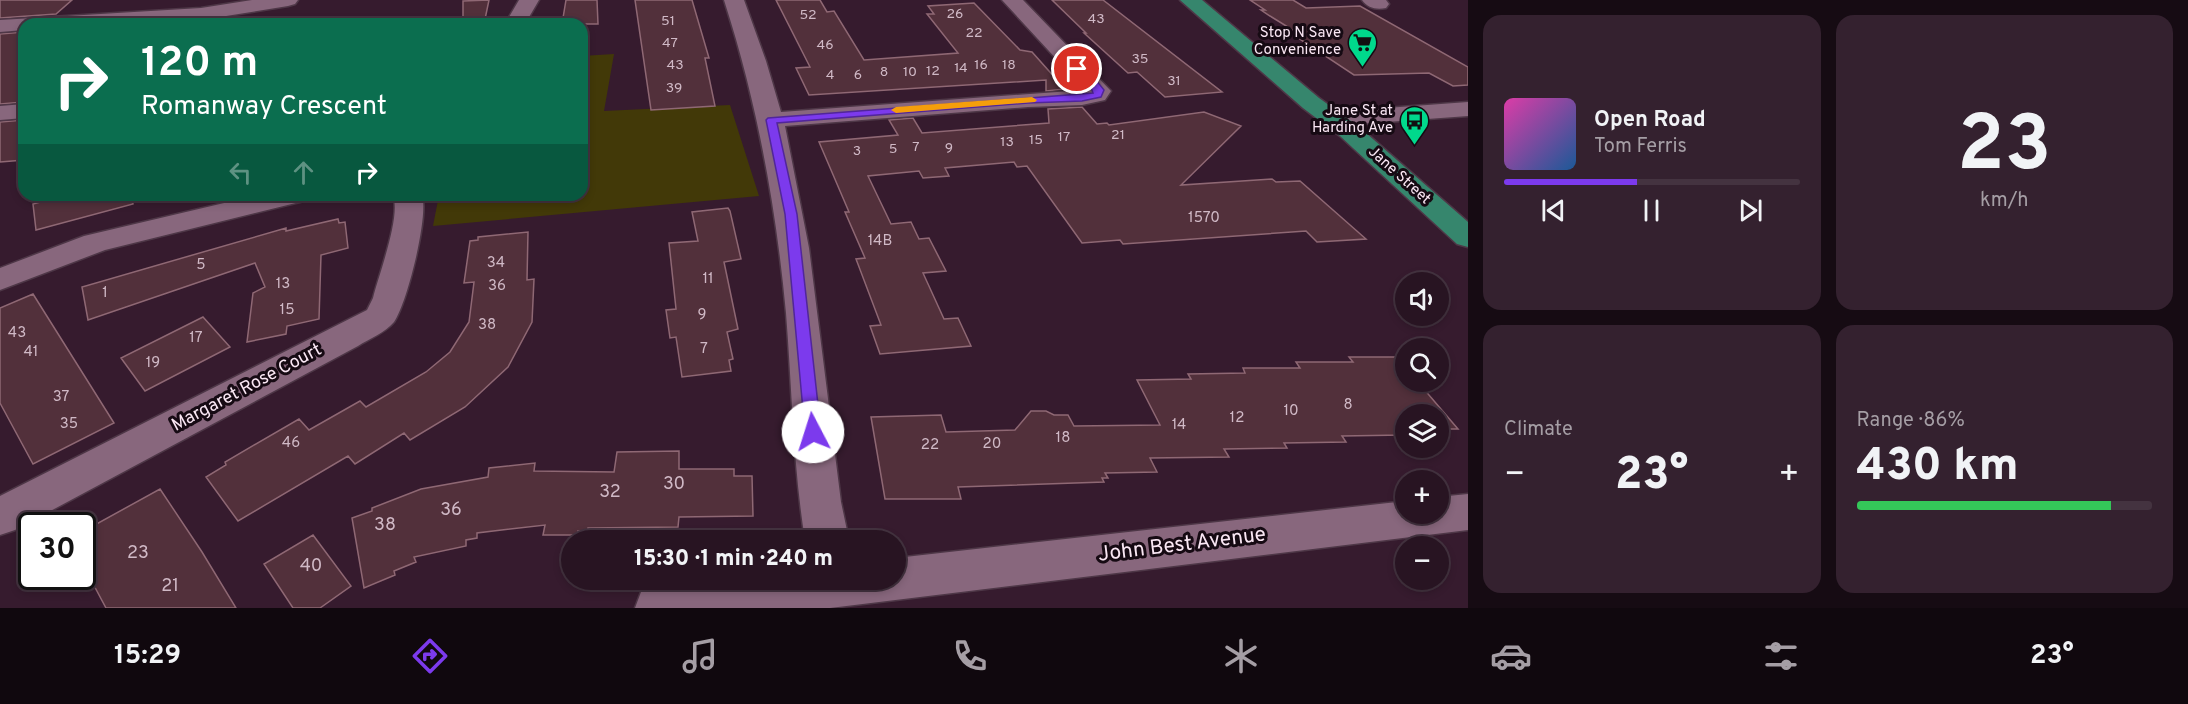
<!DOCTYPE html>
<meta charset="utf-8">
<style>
:root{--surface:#281422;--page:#34212f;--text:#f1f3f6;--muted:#a59ea5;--line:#443340;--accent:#7c3aed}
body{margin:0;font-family:Overpass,sans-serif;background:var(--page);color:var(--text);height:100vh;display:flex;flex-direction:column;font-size:22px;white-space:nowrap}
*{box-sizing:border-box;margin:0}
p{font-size:20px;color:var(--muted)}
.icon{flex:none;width:33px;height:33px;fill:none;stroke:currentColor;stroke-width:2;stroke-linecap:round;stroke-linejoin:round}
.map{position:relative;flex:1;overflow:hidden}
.sheet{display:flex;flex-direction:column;gap:15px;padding:15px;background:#160b13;width:720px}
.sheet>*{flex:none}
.banner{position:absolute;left:18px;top:18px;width:570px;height:183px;border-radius:18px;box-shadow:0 3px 9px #0003,0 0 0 2px var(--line);background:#0b6e4f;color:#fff;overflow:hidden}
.tools{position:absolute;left:1395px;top:272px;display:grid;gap:12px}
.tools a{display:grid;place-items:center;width:54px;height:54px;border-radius:50%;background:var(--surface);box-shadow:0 3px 9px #0003,0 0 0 2px var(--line);font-size:30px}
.speed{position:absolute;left:18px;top:512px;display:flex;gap:12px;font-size:30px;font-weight:700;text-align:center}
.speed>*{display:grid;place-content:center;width:78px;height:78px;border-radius:50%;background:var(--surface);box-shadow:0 3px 9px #0003,0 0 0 2px var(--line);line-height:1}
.speed .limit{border:3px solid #111;border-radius:9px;background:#fff;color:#111}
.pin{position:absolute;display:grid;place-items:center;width:51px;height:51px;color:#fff;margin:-26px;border:3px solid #fff;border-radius:50%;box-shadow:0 2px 6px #0007}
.me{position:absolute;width:66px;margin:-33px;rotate:355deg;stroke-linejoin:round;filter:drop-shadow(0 0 4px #0008)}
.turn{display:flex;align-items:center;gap:21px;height:126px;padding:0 24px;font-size:27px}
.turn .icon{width:78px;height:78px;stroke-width:2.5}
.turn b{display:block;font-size:42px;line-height:51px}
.lanes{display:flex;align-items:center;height:57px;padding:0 24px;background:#0003;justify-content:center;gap:30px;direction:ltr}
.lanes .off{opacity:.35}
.big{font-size:45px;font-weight:800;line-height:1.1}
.sheet .widget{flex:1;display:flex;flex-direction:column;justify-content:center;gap:9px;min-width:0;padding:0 21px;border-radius:18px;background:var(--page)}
.sheet .dial{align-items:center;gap:0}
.dial b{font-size:78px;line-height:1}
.song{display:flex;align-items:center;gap:18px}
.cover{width:72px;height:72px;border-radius:9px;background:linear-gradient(135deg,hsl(320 70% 55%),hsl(210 70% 35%))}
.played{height:6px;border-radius:3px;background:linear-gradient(90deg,var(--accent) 45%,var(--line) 45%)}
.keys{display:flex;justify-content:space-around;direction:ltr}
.heat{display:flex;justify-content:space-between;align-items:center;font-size:33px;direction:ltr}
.charge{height:9px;border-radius:4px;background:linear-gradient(90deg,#34c759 86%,var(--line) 0)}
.sheet .tiles{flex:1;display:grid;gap:15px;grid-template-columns:repeat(2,1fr)}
.trip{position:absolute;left:561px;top:530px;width:345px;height:60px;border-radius:30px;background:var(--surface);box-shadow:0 3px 9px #0003,0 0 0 2px var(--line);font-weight:800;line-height:60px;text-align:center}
.menu{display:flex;height:96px;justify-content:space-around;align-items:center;background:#10080e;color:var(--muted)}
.menu .icon{width:42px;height:42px}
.menu .on{color:var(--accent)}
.menu b{font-size:27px;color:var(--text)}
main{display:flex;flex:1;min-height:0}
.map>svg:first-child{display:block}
.green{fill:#423908}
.building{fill:#52303b;stroke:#8f6874;stroke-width:1.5}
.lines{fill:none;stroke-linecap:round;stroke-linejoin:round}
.minor-casing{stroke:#4e3747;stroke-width:3}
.major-casing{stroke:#4e3747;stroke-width:3}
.minor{fill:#88677d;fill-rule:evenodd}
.major{fill:#36866d;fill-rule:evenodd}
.route{fill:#7c3aed;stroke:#51269a;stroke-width:1.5}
.slow{fill:#f59e0b}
.labels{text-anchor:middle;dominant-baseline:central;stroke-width:6;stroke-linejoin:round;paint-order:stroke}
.far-number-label{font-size:14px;fill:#d0b9c6}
.far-poi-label{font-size:15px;fill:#fae7f4;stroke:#160a13;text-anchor:end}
.far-street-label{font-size:15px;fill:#fae7f4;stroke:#160a13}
.number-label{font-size:15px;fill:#d0b9c6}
.street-label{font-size:18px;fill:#fae7f4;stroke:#160a13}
.near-number-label{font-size:18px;fill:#d0b9c6}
.near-street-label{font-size:21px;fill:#fae7f4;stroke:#160a13}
</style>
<main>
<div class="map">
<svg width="1468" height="608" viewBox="0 0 1468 608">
<rect width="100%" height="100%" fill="#361b2e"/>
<path class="green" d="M614 54 604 111 730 105 759 196 433 226 439 195H582V56Z"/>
<path class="building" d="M0 0H72L56 14 0 18Z
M489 0 484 24H463V1Z
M566 0H597L598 24H562Z
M635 0H692L709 58H705L715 106 651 110Z
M776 0H820L827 12 834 11 864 60 958 53 927 14H934L928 6 974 3 1020 50 1032 52 1065 89 1046 91V80L809 95 796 68 810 67Z
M1052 0H1103L1222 92 1165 97 1137 72 1128 73 1084 33H1086Z
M1250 0H1293L1306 8 1360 6 1468 67V85L1453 86 1429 73 1354 75 1295 36 1301 35 1270 16 1261 10H1265Z
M24 32V102L0 104V34Z
M1082 107 1097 124 1107 123 1109 125 1204 112 1241 126 1181 185 1272 179 1276 182 1300 181 1366 239 1317 242 1306 231 1123 244 1120 240 1082 243 1027 166 1017 167 1014 162 945 168 949 176 923 178 919 171 868 176 891 224 911 222 919 239 929 238 946 271 923 273 944 319 958 318 971 346 880 354 870 326 881 325 856 259 865 258 845 212H849L819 142 898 135 889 120 913 118 922 133 1049 123 1048 109Z
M24 120V160L0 162V122Z
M66 195H132L133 204 36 230 33 204Z
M728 208 730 211 741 259 724 262 738 329 727 332 733 359 729 360 731 371 682 377 676 337 670 338 666 310 676 309 669 243 698 241 692 212Z
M338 219 339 223 345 222 348 248 321 255 319 319 287 326 286 334 247 342 253 293 265 287 255 263 88 320 82 287 286 228V231Z
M528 232 527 280 534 279 532 322 508 367 465 407 410 440 404 433 355 464 348 456 238 521 206 477 226 465 225 462 299 419 309 430 360 401 366 407 426 372 450 352 469 322 474 282 464 283 470 241 478 240V237Z
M33 294 114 423 33 464 0 403V308Z
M203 317 230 347 145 391 121 358Z
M1349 357H1397L1406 367V381H1417L1458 429H1438V414H1406V429H1399L1403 435 1342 436 1346 442 1284 443 1287 448 1224 449 1229 457 1150 458 1157 472 1105 473 1108 478H1102L1104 482 958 487 961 499H885L871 417 941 415 946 432 1015 430 1031 411H1046L1054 415H1068L1074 426 1160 425 1137 380 1191 379 1188 374 1245 373 1243 368H1300L1296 362H1353Z
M679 451V469H734V476H752L753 516 679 517 678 527 588 528V531H578V535H543L545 525 477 533V538L466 540V546L414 557 416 562 394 571 395 575 364 588 352 518 372 511V508L421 489 488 477 489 468 535 463 534 471 614 472 617 452Z
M160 489 202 552 236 608H106L82 563V532Z
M313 535 351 586 320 608H293L264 564Z"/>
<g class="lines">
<defs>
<path id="minor" d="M252 0H298L295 4 288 6 201 20 134 24H24V30L0 32V20L201 8Z
M519 0H539L525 24H505Z
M724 0H744L766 61 781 112 1085 90 1002 0H1023L1111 91 1105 100 1082 105 1028 107 785 126 809 248 841 502 849 540H805C793 465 792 388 786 313 776 206 757 102 724 0Z
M1362 0H1386L1389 4 1386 8C1376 10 1368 8 1362 0Z
M1468 102V116L1332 126 1323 124 1320 119 1323 114 1332 112Z
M24 104V118L0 120V106Z
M258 195H308L304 201 105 250 0 290V268L84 236Z
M392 195H422C429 215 407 304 394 322 386 332 369 339 358 346L15 530 0 535V496L367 310 373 298C378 277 403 211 392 195Z
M1468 494V530L830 608H635L641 592 658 586 716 579H896V558L1406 501V513H1438V497Z"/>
<path id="major" d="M1180 0H1202L1319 98 1358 126 1468 222V247L1457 244 1340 136 1303 108Z"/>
</defs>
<use href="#minor" class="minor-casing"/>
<use href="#major" class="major-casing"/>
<use href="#minor" class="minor"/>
<use href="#major" class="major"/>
</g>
<path class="route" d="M1073 67C1085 66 1097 81 1104 90L1101 97 1082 101 1028 103 777 123 797 214 821 432 819 437 813 439 808 437 805 432 785 214 766 120 768 118 1093 93 1090 85 1073 71Z"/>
<path class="slow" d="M1032 97 1037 100 1035 102 896 113 891 110 896 107Z"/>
<defs>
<symbol id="supermarket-pin" viewBox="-11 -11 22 30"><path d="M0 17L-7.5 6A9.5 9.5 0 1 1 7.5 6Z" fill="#00d98c" stroke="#160a13"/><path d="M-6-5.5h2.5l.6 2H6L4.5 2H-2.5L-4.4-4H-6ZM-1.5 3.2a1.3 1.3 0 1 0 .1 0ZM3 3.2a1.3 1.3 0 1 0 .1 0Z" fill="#111"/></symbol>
<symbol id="bus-pin" viewBox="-11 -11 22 30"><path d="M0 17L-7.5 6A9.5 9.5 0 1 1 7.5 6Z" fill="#00d98c" stroke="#160a13"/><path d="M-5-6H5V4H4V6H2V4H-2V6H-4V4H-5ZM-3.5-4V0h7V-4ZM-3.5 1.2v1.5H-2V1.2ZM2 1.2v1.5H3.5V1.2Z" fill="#111"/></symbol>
</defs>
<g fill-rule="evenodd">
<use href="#supermarket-pin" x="1346" y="26" width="33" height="45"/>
<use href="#bus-pin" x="1398" y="104" width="33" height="45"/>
</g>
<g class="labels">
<g class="far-number-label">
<text x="955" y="14">26</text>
<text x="808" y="15">52</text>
<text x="1096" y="19">43</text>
<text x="668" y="21">51</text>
<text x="974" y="33">22</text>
<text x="670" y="43">47</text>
<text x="825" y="45">46</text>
<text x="1140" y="59">35</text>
<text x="675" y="65">43</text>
<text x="981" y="65">16</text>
<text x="1009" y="65">18</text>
<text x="961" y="68">14</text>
<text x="933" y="71">12</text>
<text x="884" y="72">8</text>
<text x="910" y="72">10</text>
<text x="830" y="75">4</text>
<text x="858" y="75">6</text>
<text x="1174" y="81">31</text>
<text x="674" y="88">39</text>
<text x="1118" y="135">21</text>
<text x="1064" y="137">17</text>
<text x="1036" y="140">15</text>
<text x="1007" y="142">13</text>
<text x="916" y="147">7</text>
<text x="949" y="148">9</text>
<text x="893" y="149">5</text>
<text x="857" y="151">3</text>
</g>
<g class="far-poi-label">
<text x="1341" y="33">Stop N Save<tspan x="1341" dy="17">Convenience</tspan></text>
<text x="1393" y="111">Jane St at<tspan x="1393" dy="17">Harding Ave</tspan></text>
</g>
<g class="far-street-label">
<text transform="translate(1399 176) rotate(42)">Jane Street</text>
</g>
<g class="number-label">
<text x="1204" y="218">1570</text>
<text x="880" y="241">14B</text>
<text x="496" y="263">34</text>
<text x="201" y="265">5</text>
<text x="708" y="279">11</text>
<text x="283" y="284">13</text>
<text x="497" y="286">36</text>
<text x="105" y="293">1</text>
<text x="287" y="310">15</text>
<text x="702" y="315">9</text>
<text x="487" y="325">38</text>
<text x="17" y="333">43</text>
<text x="196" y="338">17</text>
<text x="704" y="349">7</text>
<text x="31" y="352">41</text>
<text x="153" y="363">19</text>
<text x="61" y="397">37</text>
<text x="1348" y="405">8</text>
<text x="1291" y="411">10</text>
<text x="1237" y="418">12</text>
<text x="69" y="424">35</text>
<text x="1179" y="425">14</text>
<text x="1063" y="438">18</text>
<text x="291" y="443">46</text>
<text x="992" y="444">20</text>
<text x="930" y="445">22</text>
</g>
<g class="street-label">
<text transform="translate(247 388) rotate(-28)">Margaret Rose Court</text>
</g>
<g class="near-number-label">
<text x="674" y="484">30</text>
<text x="610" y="492">32</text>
<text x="451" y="510">36</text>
<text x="385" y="525">38</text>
<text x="138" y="553">23</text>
<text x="311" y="566">40</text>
<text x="170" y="586">21</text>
</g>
<g class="near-street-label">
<text transform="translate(1182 545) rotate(-7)">John Best Avenue</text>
</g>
</g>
</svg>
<div class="tools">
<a><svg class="icon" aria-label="sound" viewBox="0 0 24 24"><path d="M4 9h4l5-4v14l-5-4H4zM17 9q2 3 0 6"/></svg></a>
<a><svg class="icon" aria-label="search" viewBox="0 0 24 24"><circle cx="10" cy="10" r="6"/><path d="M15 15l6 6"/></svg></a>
<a><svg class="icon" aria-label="layers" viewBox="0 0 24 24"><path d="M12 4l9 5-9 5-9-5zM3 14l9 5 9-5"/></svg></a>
<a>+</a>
<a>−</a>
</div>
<div class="speed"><div class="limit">30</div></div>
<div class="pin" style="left:1077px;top:69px;background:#d93025"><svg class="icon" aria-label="arrive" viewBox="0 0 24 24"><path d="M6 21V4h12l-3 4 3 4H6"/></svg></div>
<svg class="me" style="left:813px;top:432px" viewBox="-20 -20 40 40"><circle r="19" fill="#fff"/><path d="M0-13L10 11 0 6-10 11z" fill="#7c3aed"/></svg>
<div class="trip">15:30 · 1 min · 240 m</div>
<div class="banner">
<div class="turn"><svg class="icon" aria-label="right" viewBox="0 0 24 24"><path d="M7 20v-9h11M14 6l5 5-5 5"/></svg><div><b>120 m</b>Romanway Crescent</div></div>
<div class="lanes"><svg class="icon off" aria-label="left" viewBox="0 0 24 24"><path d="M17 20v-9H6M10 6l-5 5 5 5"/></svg><svg class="icon off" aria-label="ahead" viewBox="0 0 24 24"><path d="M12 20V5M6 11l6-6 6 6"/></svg><svg class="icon" aria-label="right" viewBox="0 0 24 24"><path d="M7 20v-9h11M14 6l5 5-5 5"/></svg></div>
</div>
</div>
<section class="sheet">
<div class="tiles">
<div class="widget">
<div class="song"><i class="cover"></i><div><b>Open Road</b><p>Tom Ferris</p></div></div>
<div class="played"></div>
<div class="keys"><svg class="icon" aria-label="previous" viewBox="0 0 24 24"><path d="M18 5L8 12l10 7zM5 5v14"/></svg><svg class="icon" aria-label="pause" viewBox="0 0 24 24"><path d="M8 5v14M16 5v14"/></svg><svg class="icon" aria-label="next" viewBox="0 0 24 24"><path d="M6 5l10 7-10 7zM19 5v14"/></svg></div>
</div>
<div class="widget dial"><b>23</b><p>km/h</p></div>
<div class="widget"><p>Climate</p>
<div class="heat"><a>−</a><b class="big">23°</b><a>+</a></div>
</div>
<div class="widget"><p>Range · 86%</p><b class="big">430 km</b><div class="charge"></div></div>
</div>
</section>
</main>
<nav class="menu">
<b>15:29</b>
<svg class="icon on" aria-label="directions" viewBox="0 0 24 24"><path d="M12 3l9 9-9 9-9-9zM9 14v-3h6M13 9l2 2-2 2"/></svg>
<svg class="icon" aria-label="music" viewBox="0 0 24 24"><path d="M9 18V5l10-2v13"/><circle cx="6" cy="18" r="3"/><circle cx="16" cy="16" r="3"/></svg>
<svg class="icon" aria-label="phone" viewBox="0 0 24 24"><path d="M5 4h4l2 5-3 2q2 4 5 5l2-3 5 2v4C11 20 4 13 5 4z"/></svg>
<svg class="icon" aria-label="climate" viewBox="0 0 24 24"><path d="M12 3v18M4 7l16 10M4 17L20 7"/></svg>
<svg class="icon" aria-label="car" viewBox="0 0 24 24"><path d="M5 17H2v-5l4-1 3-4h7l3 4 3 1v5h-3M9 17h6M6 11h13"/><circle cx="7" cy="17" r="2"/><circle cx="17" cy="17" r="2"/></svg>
<svg class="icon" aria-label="filters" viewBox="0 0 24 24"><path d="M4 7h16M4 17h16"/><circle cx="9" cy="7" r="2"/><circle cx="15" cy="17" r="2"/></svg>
<b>23°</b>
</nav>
